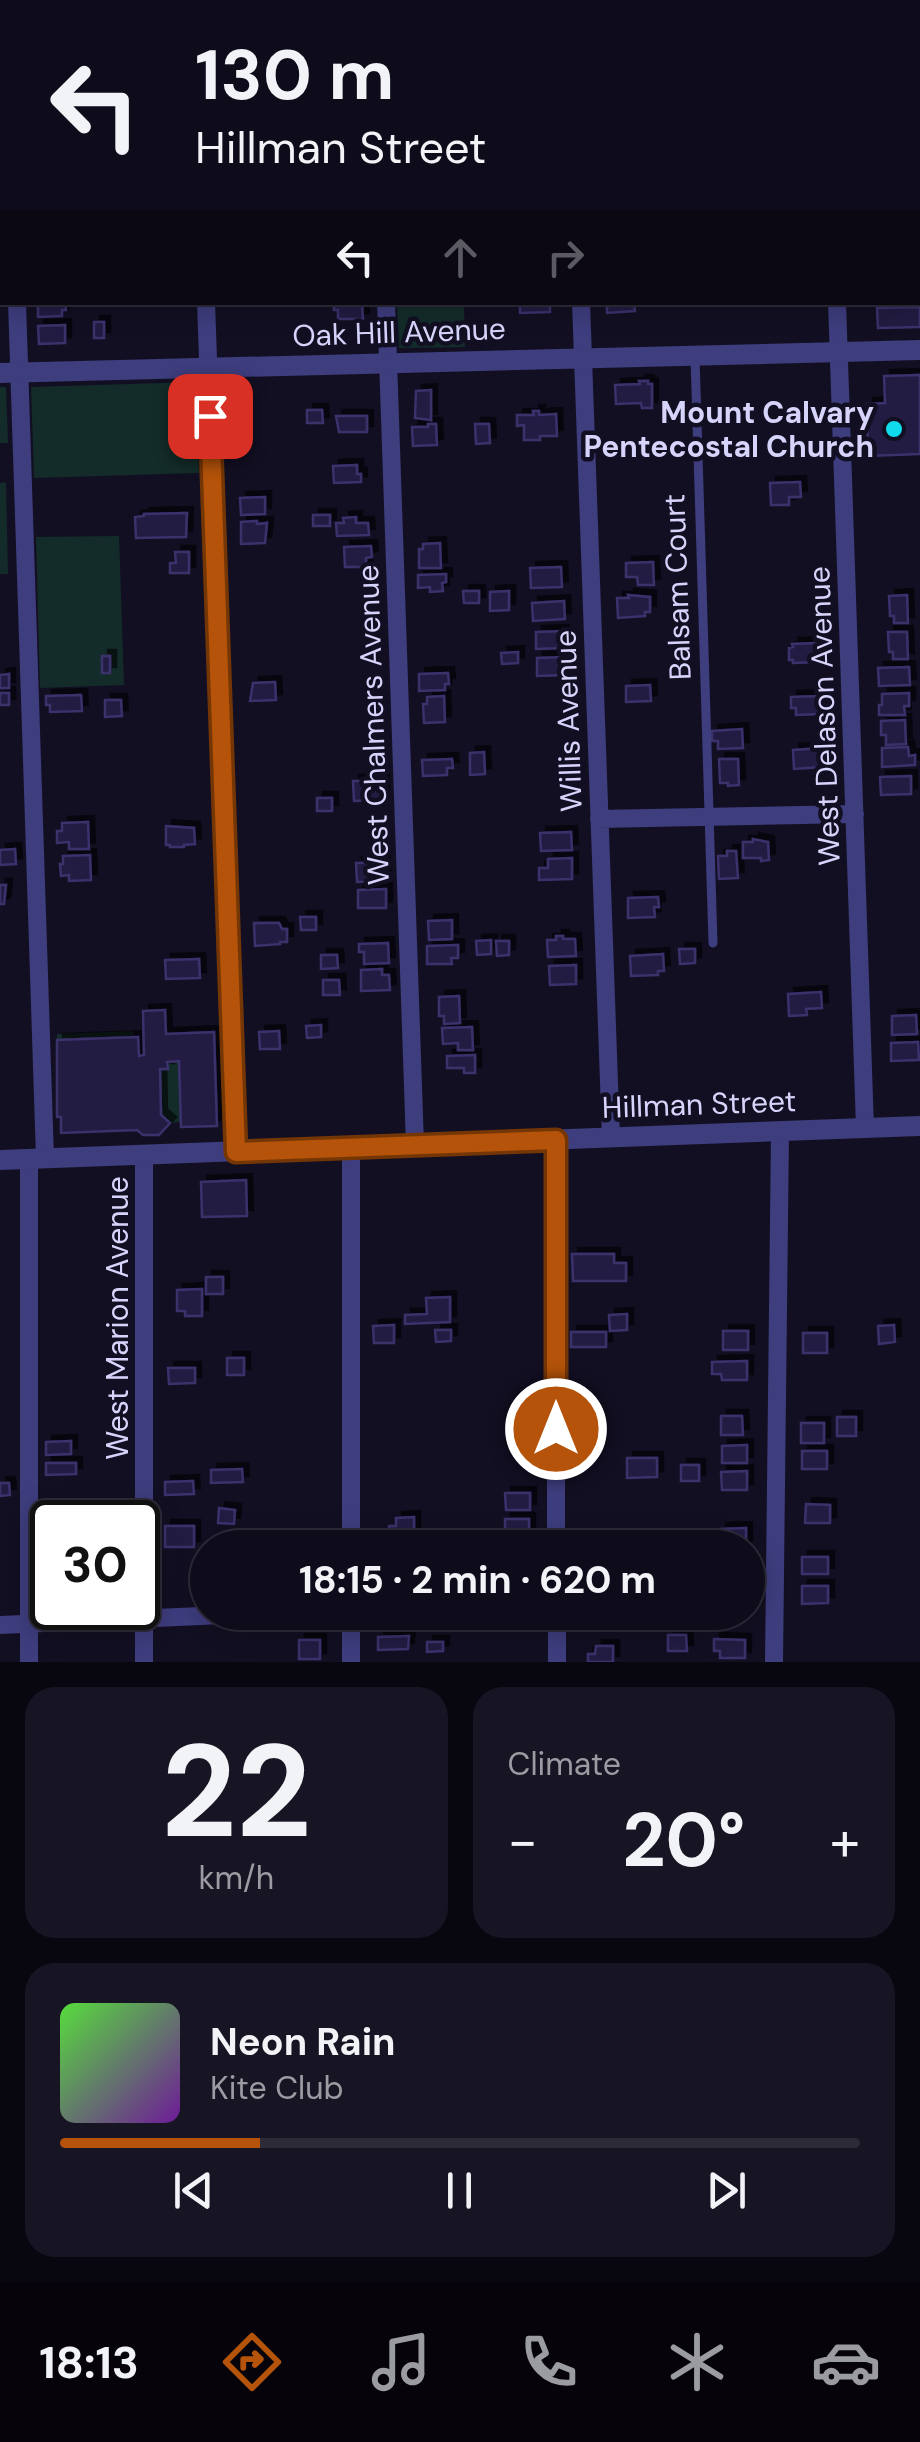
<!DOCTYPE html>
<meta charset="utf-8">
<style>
:root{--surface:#0e0b1a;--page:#171423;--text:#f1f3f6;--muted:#9b9ba2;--line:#2e2b39;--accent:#b45309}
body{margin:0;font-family:"DM Sans",sans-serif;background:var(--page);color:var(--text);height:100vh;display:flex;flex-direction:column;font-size:38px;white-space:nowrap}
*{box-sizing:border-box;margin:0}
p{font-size:32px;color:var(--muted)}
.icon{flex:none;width:55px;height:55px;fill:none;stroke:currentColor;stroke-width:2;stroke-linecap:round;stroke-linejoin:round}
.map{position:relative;height:1662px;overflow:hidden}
.sheet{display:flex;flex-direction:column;gap:25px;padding:25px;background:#08060e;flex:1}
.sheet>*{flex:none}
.top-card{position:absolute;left:0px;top:0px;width:920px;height:305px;box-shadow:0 5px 25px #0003,0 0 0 2px var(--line);background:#0e0b1a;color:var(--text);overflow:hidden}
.speed{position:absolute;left:30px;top:1500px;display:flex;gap:20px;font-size:50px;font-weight:700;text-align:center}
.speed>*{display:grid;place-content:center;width:130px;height:130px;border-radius:50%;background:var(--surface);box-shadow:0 5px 25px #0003,0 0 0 2px var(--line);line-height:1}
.speed .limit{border:5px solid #111;border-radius:15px;background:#fff;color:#111}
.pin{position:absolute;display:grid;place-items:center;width:85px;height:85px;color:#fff;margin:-42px;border-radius:20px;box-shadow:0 5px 15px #0006}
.me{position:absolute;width:110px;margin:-55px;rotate:0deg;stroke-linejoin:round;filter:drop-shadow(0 0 8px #0008)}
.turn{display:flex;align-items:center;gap:35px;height:210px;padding:0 30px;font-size:45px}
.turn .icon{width:130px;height:130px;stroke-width:2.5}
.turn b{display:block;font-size:70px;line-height:85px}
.lanes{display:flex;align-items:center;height:95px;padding:0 30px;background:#0003;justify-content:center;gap:50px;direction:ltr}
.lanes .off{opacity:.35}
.big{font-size:75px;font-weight:700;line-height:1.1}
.sheet .card{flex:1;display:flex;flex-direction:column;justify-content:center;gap:15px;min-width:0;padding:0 35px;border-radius:30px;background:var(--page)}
.sheet .dial{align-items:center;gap:0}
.dial b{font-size:130px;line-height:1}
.song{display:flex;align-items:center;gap:30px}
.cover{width:120px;height:120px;border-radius:15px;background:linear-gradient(135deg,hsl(110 70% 55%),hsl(280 70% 35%))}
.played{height:10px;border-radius:5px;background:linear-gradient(90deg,var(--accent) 25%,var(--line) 25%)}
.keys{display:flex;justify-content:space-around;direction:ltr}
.heat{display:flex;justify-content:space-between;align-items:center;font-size:55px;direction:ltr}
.sheet .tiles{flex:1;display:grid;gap:25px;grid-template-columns:1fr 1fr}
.card:last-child{grid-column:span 2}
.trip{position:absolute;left:190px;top:1530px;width:575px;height:100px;border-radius:50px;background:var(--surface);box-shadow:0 5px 25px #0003,0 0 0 2px var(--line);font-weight:700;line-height:100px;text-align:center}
.menu{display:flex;height:160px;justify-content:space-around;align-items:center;background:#06040a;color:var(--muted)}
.menu .icon{width:70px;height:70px}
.menu .on{color:var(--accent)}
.menu b{font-size:45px;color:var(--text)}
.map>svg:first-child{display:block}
.green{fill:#132c2a}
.building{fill:#231d42;stroke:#3b306c;stroke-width:2.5;filter:url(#shadow)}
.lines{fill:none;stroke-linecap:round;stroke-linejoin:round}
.service{stroke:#3e3d7e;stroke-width:9}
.minor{stroke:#3e3d7e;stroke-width:18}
.tertiary{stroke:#3e3d7e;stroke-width:20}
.route-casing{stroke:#753606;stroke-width:25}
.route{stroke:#b45309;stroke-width:18}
.poi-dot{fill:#0fdbec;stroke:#120f22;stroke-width:4}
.labels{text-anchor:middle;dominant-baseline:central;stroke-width:9;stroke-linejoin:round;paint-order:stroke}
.street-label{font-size:30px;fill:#d7d4fc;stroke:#120f22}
.poi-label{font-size:30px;font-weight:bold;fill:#d7d4fc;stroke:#120f22;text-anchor:end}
</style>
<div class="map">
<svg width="920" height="1662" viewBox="0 0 920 1662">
<defs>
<filter id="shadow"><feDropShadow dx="6" dy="-6" stdDeviation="0" flood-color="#0009"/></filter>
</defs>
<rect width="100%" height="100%" fill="#120f22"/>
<path class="green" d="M397 303H464L465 347 399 348Z
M196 382 199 473 34 478 31 387Z
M0 387H6L8 443H0Z
M6 482 8 574H0V483Z
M119 536 124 685 40 688 36 537Z
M133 1031 134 1037 57 1040V1034Z
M179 1061 181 1122 170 1123 161 1115 160 1069H167V1062Z"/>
<path class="building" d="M853 0H895V2H853Z
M38 302H65L66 310H62V316L38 317Z
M334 302H362L363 319H338V310H334Z
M520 302H550V312L520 313Z
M607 302H643V304L634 305 635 311 607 313Z
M920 307V327L878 328 877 308Z
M94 322H104V338H94Z
M65 325V343L39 344 38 326Z
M920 375V454L868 456 867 404 885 403 884 376Z
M639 381H648V384H652V408H642L641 403 616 404 615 385 640 384Z
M431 390V420L415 418 416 391Z
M307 410H322L323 423H307Z
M533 411H539V415L556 414 557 436H540V440H524V425L517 426V415H534Z
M336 416H367V432H339Z
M428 424H436L437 445 413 446 412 427H428Z
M475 424H489L490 443 476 444Z
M357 465V474H361V482L334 483 333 466Z
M800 482 801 497H789V505H771L770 483Z
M265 497V514L241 515 240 498Z
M187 513 186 537 136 538 135 517 144 516V514Z
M313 515H330V526H313Z
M356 517V523H368L369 535 337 536 336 523H344L343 518Z
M257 521V524L267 523 265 543 241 544V522Z
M440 543 441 568H419V549H423V544Z
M371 546 372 557 366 558V567H345L344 547Z
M175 552H189V573H170V563H176Z
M653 562 654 585H638L637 577H626V563Z
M561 567 562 587 531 588 530 568Z
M446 574V582L442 583 443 591 430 592V587L418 588V575Z
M463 591H479V603H464Z
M509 591V610L490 611V592Z
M628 595 650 597V612H645V616L618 618 617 598H629Z
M907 595 908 623H894V616H890L889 596Z
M564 601 565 619 533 621 532 603Z
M563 631 564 648 536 649V632Z
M888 632H907L908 659H893V652H889Z
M817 643 819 662 793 663V660H789V648L793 647 792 644Z
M518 652V663L502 664 501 653Z
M102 656H110V673H102Z
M565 657 566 675 537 676V658Z
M909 667 910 685 879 686 878 668Z
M448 673 449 684H445V690L419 691V674Z
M9 674V688H0V675Z
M275 682 276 700 250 701 253 683Z
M650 685 651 701 626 702V686Z
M0 693H9V705H0Z
M909 693V706H904L905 715H879V705H882V694Z
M81 695 82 711 50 712V705H46V696Z
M444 696 445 722 424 723 423 704H427V697Z
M820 696 821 714 796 715V708H791V697Z
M105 700H121L122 716 105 717Z
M905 720 906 744 886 745V735H881V721Z
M742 729 743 748 718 749V741H712V731Z
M908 747 909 756 915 755V765L882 767V748Z
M822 748 823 767 794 769 793 750Z
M484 752 485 774 470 775V753Z
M452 759 453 768H447V775L423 776 422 760Z
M719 759H738L739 785 728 786V783H720Z
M911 776V794L881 795 880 777Z
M353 781H383V800L354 801Z
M317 798H332V811H317Z
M88 822 89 849H69V842L57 843V831H62V823Z
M166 826 194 828 195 844 184 845V847H170V845H166Z
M571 832 572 850 541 851 540 833Z
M753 839 768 842 769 860 761 861V858H743V842H753Z
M15 849 16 864 0 865V850Z
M727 851H736L738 878 719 879 718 856H727Z
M90 855 91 880 69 881V875L61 876 60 864H63V856Z
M572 858V879L539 880V868H548V859Z
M384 862 385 881 357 882 356 863Z
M0 885H6L4 904H0Z
M386 889V908H358V890Z
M658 897 659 907H654L655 917 628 918V898Z
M300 917H316V930H301Z
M452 920V939L429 940 428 921Z
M254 923H279L282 929H287V942H280V944L255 946Z
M556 936H563V939H575L576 956 548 957 547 940H556Z
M491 940V954L477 955 476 941Z
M496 941H509V955L497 956Z
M388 943 389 963 364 964V952H359V944Z
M458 945V958H451L452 964H427V946Z
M679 949H695V963L680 964Z
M663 954 664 971H658V975L631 976 630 956Z
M321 955H337L338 968 321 969Z
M199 959 200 978 166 979 165 960Z
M576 965V984L550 985 549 966Z
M382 969V975H389L390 990 361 991V970Z
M323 980H339L340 995H323Z
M821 992 822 1008 806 1009 807 1015 789 1016 788 994Z
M459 996 460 1023 444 1024V1016H439V997Z
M165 1010 166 1034 214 1032 217 1126 181 1127 179 1061 167 1062 168 1069H160L161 1115 170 1123 159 1135H143L137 1130 61 1133V1117H57V1040L138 1037 139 1056 144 1055 143 1011Z
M916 1015 917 1034 892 1035V1016Z
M321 1025V1037L307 1038 306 1026Z
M472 1027 473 1050H458V1043L443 1044 442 1028Z
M279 1031 280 1049H260L259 1032Z
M918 1042 919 1060 891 1061V1043Z
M475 1055V1073H464V1068H447V1056Z
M246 1180 247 1216 202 1217 201 1182Z
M572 1254H614V1263H626V1281H573Z
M206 1277H223V1294H206Z
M202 1289V1316H185V1311H177V1290Z
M450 1297V1322L405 1324V1315L427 1314 426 1298Z
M627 1314V1330L610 1331 609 1315Z
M394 1325V1343H374L373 1326Z
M894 1325 895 1342 879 1344 878 1326Z
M435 1330H451V1341L436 1342Z
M723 1331H748V1350H723Z
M571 1332H606V1347H571Z
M803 1333H827V1353H803Z
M227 1358H244V1375H227Z
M747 1361V1380H722L721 1374H712V1362Z
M168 1368H195V1383L169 1384Z
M721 1416H742L743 1435H721Z
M837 1417H856V1436H837Z
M801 1423H824V1443H801Z
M71 1441V1454L46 1455V1442Z
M747 1445V1463H722V1446Z
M802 1451H827V1469H802Z
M627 1458H657V1477L627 1478Z
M46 1463H76V1474L46 1475Z
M681 1465H699V1481H681Z
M242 1469 243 1482 211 1483V1470Z
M747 1471V1490H722L721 1472Z
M193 1481 194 1494 165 1495V1482Z
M0 1483H9L10 1495 0 1496Z
M505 1493H530V1510H506Z
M806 1504 830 1505V1523H805Z
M219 1508 235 1510 234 1524 218 1523Z
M414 1517V1539L389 1540V1526H396V1518Z
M505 1519H529V1536H505Z
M165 1526H194V1547H165Z
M746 1528V1547H721L720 1529Z
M455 1539H470V1548H455Z
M802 1557H828V1574H802Z
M802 1586H828V1603L802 1604Z
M668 1635H686L687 1651H668Z
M409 1636 408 1649 378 1650V1637Z
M714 1639 745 1640V1658H720V1651H714Z
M299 1640H320V1659H299Z
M427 1642H443V1651L427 1652Z
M596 1646H613V1662H588V1654H595Z"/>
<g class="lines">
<path class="service" d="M695 357 713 943"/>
<path class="minor" d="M6 0V2
M193 0V2
M375 0V2
M570 0V2
M827 0V2
M17 302 45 1158
M206 302 236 1151
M386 302 415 1145
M581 302 611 1138
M837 302 865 1128
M599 819 855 814
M556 1140V1548
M351 1147V1548
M144 1155V1662
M29 1159V1662
M557 1612V1662
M0 1625 290 1612
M351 1662V1612
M774 1662 780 1132"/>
<path class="tertiary" d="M0 373 920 350
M0 1160 920 1126"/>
</g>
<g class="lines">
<defs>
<path id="route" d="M210 416 236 1152 556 1140V1429"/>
</defs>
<use href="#route" class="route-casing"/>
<use href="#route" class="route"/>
</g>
<circle class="poi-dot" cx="894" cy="429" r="10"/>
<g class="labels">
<g class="street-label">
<text transform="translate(399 332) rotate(-2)">Oak Hill Avenue</text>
<text transform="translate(677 587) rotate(-92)">Balsam Court</text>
<text transform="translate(824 716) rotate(-92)">West Delason Avenue</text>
<text transform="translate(568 721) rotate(-92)">Willis Avenue</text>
<text transform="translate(373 725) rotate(-92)">West Chalmers Avenue</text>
<text transform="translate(699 1104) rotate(-2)">Hillman Street</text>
<text transform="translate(117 1318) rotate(-90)">West Marion Avenue</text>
</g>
<g class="poi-label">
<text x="874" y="412">Mount Calvary<tspan x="874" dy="34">Pentecostal Church</tspan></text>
</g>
</g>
</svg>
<div class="speed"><div class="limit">30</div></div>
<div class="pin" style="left:210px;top:416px;background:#d93025"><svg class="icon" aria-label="arrive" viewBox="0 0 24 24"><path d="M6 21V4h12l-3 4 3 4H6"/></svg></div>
<svg class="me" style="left:556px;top:1429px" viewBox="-20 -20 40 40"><circle r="17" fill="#b45309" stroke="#fff" stroke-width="3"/><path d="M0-11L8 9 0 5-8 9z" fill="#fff"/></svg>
<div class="trip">18:15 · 2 min · 620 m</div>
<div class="top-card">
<div class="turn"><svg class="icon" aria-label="left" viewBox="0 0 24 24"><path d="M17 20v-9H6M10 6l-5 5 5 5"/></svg><div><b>130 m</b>Hillman Street</div></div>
<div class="lanes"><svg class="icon" aria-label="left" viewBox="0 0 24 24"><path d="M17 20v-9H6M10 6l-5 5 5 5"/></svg><svg class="icon off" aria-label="ahead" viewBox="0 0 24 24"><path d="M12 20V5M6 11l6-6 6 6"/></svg><svg class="icon off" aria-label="right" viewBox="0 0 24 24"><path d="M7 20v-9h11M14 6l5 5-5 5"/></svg></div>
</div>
</div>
<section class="sheet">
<div class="tiles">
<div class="card dial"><b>22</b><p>km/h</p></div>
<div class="card"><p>Climate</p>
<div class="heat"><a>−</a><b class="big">20°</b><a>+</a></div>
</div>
<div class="card">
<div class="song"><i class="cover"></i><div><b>Neon Rain</b><p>Kite Club</p></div></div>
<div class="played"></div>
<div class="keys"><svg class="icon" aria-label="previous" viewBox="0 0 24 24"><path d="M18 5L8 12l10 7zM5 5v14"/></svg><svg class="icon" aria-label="pause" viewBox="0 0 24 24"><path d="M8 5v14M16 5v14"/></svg><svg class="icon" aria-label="next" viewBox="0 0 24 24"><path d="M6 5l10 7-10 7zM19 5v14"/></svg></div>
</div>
</div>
</section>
<nav class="menu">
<b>18:13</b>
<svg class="icon on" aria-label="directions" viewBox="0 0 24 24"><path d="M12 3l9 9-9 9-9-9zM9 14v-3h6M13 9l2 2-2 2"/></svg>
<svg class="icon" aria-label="music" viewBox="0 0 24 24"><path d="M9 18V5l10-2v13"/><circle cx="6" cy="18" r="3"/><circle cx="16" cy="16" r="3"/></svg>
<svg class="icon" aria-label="phone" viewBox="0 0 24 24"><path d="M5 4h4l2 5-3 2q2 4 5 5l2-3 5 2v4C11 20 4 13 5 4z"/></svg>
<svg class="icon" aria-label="climate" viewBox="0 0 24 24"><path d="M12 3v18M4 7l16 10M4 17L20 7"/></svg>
<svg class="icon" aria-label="car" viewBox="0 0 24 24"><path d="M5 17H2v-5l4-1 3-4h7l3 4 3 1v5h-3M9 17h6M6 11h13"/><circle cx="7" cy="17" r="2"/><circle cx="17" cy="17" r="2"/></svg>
</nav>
